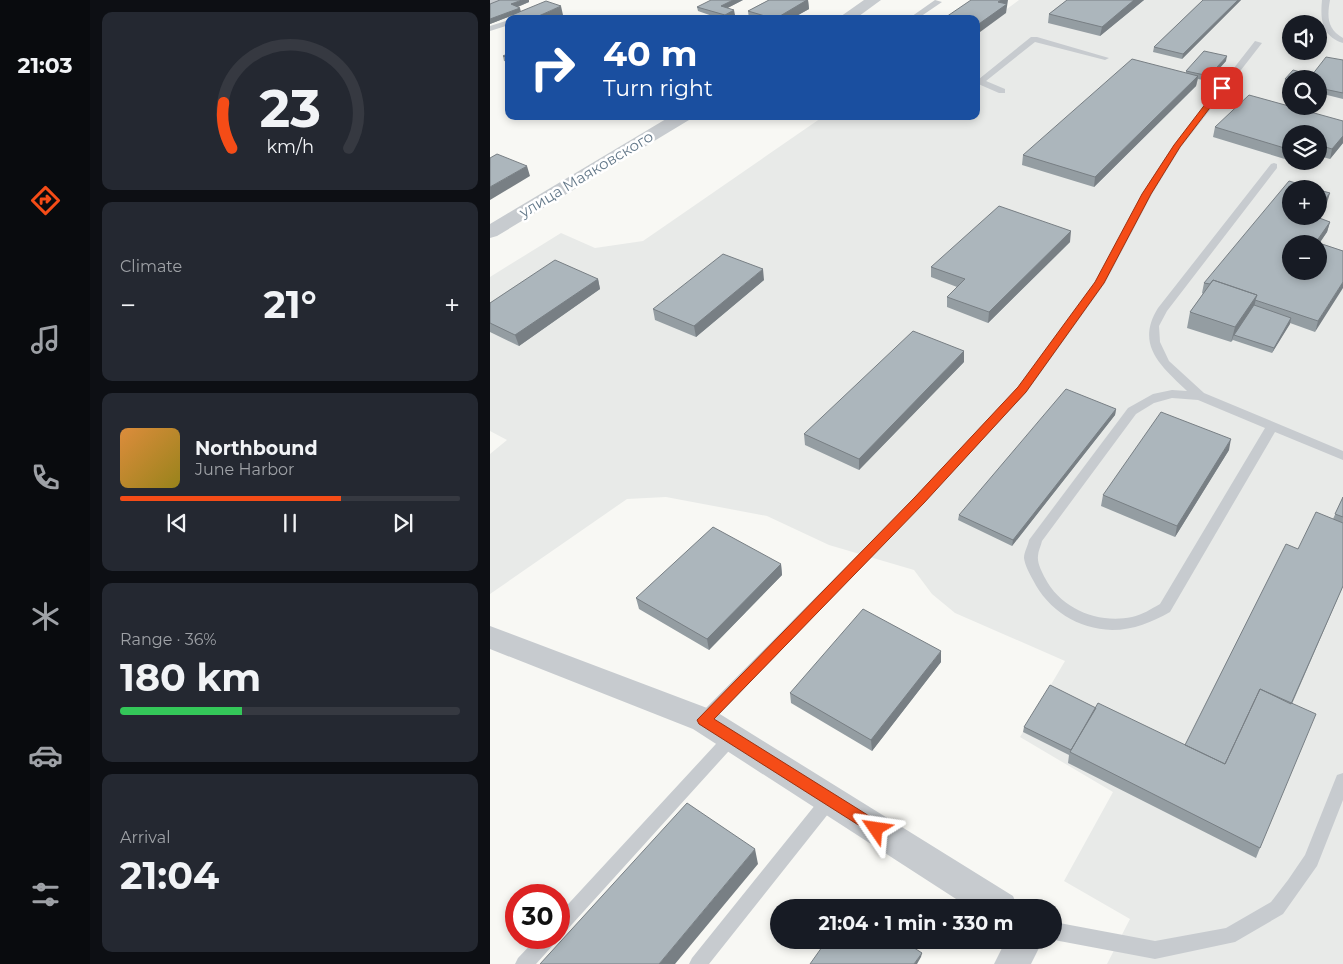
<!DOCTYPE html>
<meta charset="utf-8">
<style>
:root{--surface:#171b24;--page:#242831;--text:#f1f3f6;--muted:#9ea1a6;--line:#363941;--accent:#f54c17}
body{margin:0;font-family:Montserrat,sans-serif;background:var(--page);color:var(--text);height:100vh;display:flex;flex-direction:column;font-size:19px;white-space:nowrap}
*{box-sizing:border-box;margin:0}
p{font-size:16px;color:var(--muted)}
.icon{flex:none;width:28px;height:28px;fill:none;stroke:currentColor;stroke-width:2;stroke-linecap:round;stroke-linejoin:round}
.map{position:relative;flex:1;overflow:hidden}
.sheet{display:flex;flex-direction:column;gap:12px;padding:12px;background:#0d0f14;width:400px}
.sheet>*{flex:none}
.top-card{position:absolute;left:15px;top:15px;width:475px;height:105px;border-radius:10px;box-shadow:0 2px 8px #0003;background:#1a4fa0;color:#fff;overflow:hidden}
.controls{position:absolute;left:792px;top:15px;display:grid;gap:10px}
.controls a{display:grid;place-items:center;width:45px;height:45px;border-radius:50%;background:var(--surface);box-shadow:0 2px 8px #0003;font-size:25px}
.speed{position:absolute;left:15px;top:884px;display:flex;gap:10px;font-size:25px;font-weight:700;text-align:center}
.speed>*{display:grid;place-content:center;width:65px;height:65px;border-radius:50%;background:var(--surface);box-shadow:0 2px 8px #0003;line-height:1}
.speed .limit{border:8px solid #d22;background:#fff;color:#111}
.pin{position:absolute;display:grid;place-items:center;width:42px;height:42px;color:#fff;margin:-21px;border-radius:10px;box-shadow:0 2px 8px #0006}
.me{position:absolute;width:55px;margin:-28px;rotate:302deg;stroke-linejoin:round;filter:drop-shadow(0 0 4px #0008)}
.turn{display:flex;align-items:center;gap:18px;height:105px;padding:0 15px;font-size:22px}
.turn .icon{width:65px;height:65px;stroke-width:2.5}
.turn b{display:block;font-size:35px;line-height:42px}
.big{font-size:38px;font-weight:700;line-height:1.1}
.sheet .tile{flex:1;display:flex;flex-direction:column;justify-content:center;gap:8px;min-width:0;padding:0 18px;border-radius:10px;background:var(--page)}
.sheet .dial{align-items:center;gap:0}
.dial svg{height:130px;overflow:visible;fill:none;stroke:var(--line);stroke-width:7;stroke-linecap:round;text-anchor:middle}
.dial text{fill:var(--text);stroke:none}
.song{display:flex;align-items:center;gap:15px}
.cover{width:60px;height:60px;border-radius:8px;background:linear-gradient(135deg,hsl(30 70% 55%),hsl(50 70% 35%))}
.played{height:5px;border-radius:2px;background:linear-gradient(90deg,var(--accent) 65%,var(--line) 65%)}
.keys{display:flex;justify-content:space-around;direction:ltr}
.heat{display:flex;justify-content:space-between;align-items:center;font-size:28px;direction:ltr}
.charge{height:8px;border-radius:4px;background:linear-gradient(90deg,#34c759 36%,var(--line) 0)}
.trip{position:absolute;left:280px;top:899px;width:292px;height:50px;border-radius:25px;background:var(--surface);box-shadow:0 2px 8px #0003;font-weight:700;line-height:50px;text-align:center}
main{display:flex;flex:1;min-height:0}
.tab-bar{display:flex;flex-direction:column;width:90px;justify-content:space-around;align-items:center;background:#090b0e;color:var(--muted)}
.tab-bar .icon{width:35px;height:35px}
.tab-bar .on{color:var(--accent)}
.tab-bar b{font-size:22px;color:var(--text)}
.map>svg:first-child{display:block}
.built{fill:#e8eae8;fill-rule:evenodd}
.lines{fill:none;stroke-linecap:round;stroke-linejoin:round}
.lane{fill:#c7cbcf;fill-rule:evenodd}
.street{fill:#c7cbcf;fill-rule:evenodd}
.wall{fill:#949da2}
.shaded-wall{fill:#787f84}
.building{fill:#acb6bc;stroke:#787f84;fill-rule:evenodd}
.route{fill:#f54c17;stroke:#9f310f}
.labels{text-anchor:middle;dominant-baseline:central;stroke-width:5;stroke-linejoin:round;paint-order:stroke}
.far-street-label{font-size:15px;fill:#637889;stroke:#fff}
</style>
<main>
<nav class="tab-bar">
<b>21:03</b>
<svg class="icon on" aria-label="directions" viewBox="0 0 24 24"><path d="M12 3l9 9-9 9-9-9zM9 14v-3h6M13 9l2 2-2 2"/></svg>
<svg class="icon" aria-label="music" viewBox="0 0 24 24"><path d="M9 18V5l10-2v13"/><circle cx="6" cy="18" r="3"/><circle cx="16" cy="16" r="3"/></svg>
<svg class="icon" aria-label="phone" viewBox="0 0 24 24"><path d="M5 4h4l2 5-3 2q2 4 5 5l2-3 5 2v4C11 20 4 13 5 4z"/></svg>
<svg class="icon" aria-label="climate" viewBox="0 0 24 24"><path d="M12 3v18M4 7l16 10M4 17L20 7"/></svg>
<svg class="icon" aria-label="car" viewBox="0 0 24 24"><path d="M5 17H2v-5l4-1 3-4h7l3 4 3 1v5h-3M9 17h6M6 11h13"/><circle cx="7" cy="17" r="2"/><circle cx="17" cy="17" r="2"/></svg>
<svg class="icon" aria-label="filters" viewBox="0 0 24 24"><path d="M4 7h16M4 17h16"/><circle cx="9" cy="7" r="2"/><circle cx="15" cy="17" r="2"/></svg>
</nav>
<section class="sheet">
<div class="tile dial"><svg viewBox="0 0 100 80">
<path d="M14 69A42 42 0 1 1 86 69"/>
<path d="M14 69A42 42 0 0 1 9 41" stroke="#f54c17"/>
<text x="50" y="56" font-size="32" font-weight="700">23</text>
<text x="50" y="72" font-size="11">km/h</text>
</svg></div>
<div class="tile"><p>Climate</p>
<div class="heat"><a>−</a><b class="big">21°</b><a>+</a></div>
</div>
<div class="tile">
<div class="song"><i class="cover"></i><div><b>Northbound</b><p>June Harbor</p></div></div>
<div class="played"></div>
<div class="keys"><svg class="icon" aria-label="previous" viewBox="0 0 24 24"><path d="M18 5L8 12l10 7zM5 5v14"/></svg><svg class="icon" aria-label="pause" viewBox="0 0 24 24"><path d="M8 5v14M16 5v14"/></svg><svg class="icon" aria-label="next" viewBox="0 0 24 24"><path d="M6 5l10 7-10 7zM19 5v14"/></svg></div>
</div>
<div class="tile"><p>Range · 36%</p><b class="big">180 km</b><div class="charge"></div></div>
<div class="tile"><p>Arrival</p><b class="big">21:04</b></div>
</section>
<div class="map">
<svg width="853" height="964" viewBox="0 0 853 964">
<rect width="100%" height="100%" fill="#f8f8f4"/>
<path class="built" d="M529 0H853V964H617L640 919 574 881 623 792 530 737 575 661 465 613 442 594 424 570 339 545 277 516 176 497 137 499 0 594V454L17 440 0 431V277L71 233 105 248 153 241 334 116H486V32ZM801 24H829V51H801ZM801 79H829V106H801ZM801 134H829V161H801ZM801 189H829V216H801ZM801 244H829V271H801Z"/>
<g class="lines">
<path class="lane" d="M0 0H12L0 4Z
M445 0 452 2 427 19H418Z
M832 0H840C837 17 837 29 853 38V43C832 36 830 20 832 0Z
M19 20V25L0 31V26Z
M541 37H547L619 58 615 60 545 42 496 81 515 89V93H509L486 83V79H489Z
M765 41 772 43 691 147 662 194 615 283 536 393 433 503 219 725 214 726 209 725 206 720 209 715 425 497 528 387 605 283 652 194 683 146Z
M784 163 787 164V168L677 311 669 326 670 342 679 361 714 393 853 451V460L785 432 680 612C662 622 644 630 622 630 588 629 558 610 543 580 539 573 535 565 534 558 534 552 538 546 539 540L638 408 663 394 682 390 697 391C671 366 645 345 668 308L781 164ZM682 398 708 400 775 428 670 604C661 609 652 615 642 617 608 624 571 609 555 578 552 572 547 563 548 556 548 551 551 546 552 541L646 414 664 403Z
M242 730 247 732 250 737 247 742 75 932 69 934V914L237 732Z
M853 773V800L827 866 793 914 745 942 665 959 564 940V922L665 941 736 928 781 902 798 880 815 855 847 775Z
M340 792 346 794 348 799 346 804 219 964H199L202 958 334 794Z
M47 938H67L64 944 46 964H25L28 958Z"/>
<path class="street" d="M374 0H391L365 19H347Z
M181 116H201L199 120 7 236 0 238V224Z
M0 626 225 711 523 896 528 908H480L203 729 0 649Z
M516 940H553L541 964H504Z"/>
</g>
<path class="wall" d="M253 0 237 8 245 15 238 19H231L208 11 207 7Z
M279 0H318L319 9 301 19H259L258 11Z
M577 0H654L610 36 558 23 559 14Z
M713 0H751L692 59 663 52 664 47Z
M39 2 28 7 31 12 73 15 65 19H23V15L0 24V4Z
M19 53V62L14 61 13 56Z
M853 60V99L829 93V79H801V86L794 84 795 79 822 75Z
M736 61 718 81 708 79 706 86 604 187 532 165 533 155 696 73V71Z
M853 121V143L840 159 829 156V134H801V156L798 160 723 137 725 127Z
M801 216H826L825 217 840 222 837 232 829 243 853 251 825 332 800 323 782 353 743 340 741 342 697 328 700 312 713 294 712 293 714 283Z
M580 242 498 323 457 307V297L467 287 441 277V267Z
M108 279 110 289 29 346 0 332V303Z
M274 280 206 337 165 320 163 309Z
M474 362 369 470 315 445 314 434Z
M626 409 625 415 522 546 468 520 469 515Z
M739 450 685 537 611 506 613 495Z
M853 497V586L802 704 770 848 766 858 578 763 579 755 533 732 534 727 606 708 695 745 808 549 843 519Z
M291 564 292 575 219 650 149 609 146 598Z
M451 662 382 751 301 703 300 693Z"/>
<path class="shaded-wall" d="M32 0H39V2L22 9 21 4Z
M243 0H253L232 11 231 6Z
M317 0H318L319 9 301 19H285Z
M511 0H518L516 13 486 35V26L508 2Z
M644 0H654L610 36 612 27Z
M748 0H751L692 59 693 54Z
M71 6 73 15 65 19H42Z
M30 8 31 12 0 24V19Z
M244 10 245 15 238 19H235V15Z
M737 56 736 61 718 81 719 76Z
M708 76 706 86 604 187 605 177Z
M853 136V143L840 159 842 149Z
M801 149V156L798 160 801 150Z
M37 166 40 176 0 200V187Z
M840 193 837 203 829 213V206Z
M840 222 837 232 829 244 826 242Z
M581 231 580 242 498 323 499 312Z
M273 269 274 280 206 337 204 326Z
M108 279 110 289 29 346 25 335Z
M853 282V288L825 332 828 321Z
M767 295 763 311 744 335 741 342 745 327Z
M801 318 800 324 782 353 784 348Z
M474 351V362L369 470V459Z
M626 409 625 415 522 546 523 540Z
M741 439 739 450 685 537 687 526Z
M291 564 292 575 219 650 217 639Z
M451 651V662L382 751 381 740Z
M265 849 268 864 185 964H169Z
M432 953 431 957 427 964H424Z"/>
<path class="building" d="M10 0H32L21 4 30 8 0 19V4Z
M221 0H243L231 6 244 10 235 15 207 7Z
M279 0H317L285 19 258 11Z
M481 0H511L508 2 517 4 486 26V19H453Z
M577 0H644L612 27 559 14Z
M713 0H748L693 54 664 47Z
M56 1 71 6 42 19H32L22 15Z
M714 51 737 56 719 76 696 71Z
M19 53V58L13 56Z
M836 57 853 60V93L829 88V79H801V81L795 79 803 70 822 75Z
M642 59 708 76 605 177 533 155Z
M759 95 853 121V136L842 149 829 145V134H801V150L725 127Z
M7 154 37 166 0 187V158Z
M799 181 826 189H801V216H824L840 222 826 242 853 251V282L828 321 765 300 767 295 723 280 720 284 714 283ZM801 244H829V271H801Z
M829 190 840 193 829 206Z
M509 206 581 231 499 312 457 297 475 279 441 267Z
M233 254 273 269 204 326 163 309Z
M65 260 108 279 25 335 0 323V303Z
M723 280 767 295 745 327 700 312Z
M764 305 801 318 784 348 744 335Z
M423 331 474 351 369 459 314 434Z
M576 389 626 409 523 540 469 515Z
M671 412 741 439 687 526 613 495Z
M853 497V517L845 514Z
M826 512 853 523V586L801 704 770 689 735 764 695 745 796 544 808 549Z
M223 527 291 564 217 639 146 598Z
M373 609 451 651 381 740 300 693Z
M560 685 606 708 581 750 534 727Z
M770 689 826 714 770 848 580 752 608 703 735 764Z
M197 803 265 849 169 964H50Z
M337 940H412L432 953 424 964H320Z"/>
<path class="route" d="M729 86 735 88 690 147 661 194 614 283 536 392 434 503 224 719 392 824 394 829 392 833 386 835 381 833 209 724 207 720 425 497 528 387 605 282 652 194 684 145Z"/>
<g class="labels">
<g class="far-street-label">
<text transform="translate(96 174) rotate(-31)">улица Маяковского</text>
</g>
</g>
</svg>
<div class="controls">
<a><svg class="icon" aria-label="sound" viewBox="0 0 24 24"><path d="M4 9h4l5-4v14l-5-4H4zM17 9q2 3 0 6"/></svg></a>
<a><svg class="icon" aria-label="search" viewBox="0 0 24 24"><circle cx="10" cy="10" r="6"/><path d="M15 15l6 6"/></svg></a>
<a><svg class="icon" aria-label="layers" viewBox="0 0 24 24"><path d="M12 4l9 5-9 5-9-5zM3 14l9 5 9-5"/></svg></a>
<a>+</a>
<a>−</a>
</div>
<div class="speed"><div class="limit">30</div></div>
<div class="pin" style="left:732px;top:88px;background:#d93025"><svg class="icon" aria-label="arrive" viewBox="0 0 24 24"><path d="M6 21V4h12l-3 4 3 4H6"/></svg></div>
<svg class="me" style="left:386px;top:829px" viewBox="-20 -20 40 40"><path d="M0-17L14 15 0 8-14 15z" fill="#f54c17" stroke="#fff" stroke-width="4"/></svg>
<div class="trip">21:04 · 1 min · 330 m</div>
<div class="top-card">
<div class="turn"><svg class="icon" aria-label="right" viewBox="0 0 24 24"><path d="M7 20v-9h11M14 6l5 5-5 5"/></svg><div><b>40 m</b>Turn right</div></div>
</div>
</div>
</main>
